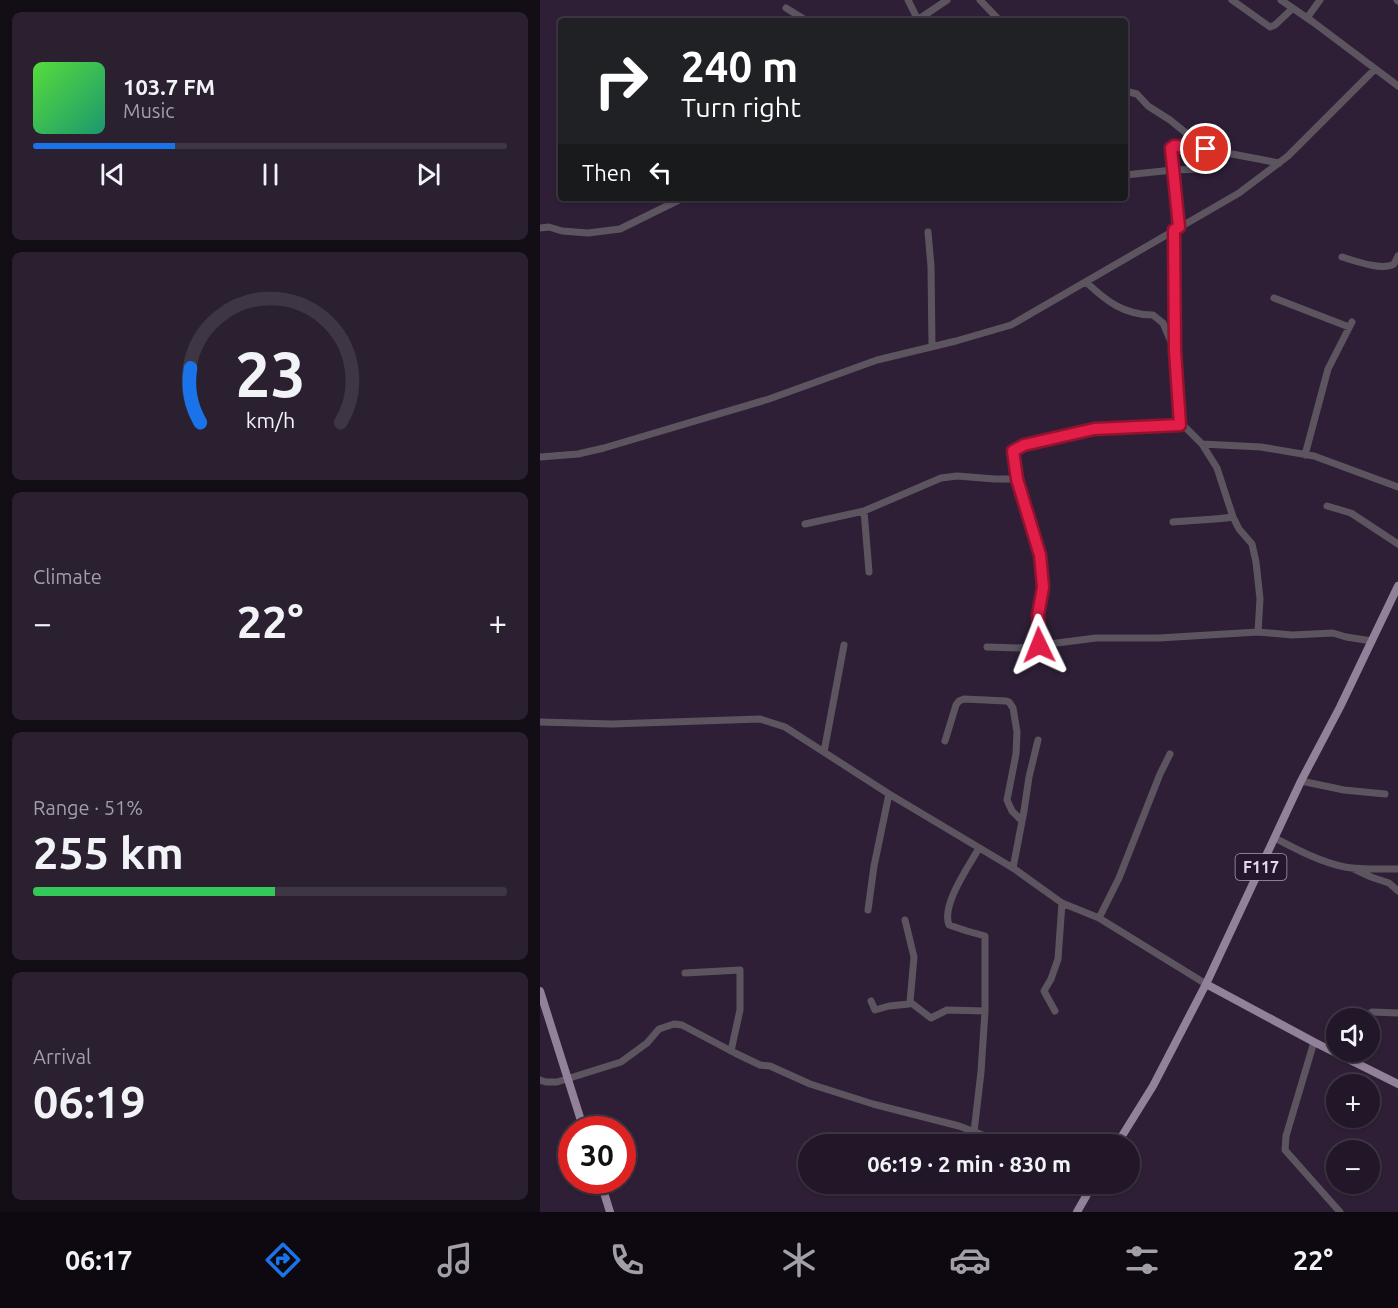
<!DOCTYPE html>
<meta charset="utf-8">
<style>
:root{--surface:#221728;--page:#2a2030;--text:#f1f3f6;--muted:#a29fa8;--line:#3f3645;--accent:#1a73e8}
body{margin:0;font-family:Ubuntu,sans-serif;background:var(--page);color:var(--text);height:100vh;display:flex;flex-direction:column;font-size:22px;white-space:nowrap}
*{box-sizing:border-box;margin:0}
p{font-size:20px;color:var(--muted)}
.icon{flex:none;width:33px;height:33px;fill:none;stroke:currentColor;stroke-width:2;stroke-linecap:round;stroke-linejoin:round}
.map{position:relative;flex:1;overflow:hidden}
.drawer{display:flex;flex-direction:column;gap:12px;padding:12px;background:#130d16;width:540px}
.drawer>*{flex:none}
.top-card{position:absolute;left:18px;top:18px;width:570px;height:183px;border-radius:6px;box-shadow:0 2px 4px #0004,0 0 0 2px var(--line);background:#202124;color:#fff;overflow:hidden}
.controls{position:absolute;left:786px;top:1008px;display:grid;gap:12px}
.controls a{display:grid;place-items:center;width:54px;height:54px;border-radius:50%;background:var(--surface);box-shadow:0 2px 4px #0004,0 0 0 2px var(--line);font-size:30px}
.speed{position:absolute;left:18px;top:1116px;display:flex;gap:12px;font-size:30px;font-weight:700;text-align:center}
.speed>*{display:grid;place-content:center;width:78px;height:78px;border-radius:50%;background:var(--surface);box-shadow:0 2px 4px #0004,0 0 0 2px var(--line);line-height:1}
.speed .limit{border:9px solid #d22;background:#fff;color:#111}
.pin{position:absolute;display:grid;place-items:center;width:51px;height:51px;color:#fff;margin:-26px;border:3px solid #fff;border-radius:50%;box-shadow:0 2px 6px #0007}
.me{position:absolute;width:66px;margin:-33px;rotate:358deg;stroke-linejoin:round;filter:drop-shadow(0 0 4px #0008)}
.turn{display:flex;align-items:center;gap:21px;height:126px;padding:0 24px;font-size:27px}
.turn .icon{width:78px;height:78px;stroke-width:2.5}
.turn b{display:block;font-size:42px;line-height:51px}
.then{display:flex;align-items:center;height:57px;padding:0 24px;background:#0003;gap:12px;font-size:22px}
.big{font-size:45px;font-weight:700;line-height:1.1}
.drawer .card{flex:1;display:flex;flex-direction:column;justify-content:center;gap:9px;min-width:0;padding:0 21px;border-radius:9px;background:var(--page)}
.drawer .dial{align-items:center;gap:0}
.dial svg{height:156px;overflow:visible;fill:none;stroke:var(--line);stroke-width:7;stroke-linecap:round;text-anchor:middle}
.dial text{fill:var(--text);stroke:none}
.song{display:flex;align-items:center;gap:18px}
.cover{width:72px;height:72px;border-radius:9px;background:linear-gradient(135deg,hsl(110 70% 55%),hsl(160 70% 35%))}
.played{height:6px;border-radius:3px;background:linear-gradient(90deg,var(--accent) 30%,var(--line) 30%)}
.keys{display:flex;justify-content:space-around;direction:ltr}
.heat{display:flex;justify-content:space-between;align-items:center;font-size:33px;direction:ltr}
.charge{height:9px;border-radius:4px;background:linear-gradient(90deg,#34c759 51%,var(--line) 0)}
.trip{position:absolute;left:258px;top:1134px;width:342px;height:60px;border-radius:30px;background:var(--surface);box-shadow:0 2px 4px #0004,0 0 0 2px var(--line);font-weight:700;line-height:60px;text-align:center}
.menu{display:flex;height:96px;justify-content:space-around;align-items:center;background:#0e0910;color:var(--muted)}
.menu .icon{width:42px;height:42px}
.menu .active{color:var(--accent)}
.menu b{font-size:27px;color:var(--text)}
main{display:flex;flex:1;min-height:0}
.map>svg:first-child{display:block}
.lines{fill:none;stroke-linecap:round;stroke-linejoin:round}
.minor{stroke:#5c5560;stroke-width:7}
.major{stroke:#91829a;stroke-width:8}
.route-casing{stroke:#92132f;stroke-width:15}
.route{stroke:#e11d48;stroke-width:10}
.labels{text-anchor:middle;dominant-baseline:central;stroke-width:6;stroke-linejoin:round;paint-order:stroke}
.shield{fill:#24162c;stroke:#a99eb0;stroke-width:1.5}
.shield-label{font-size:16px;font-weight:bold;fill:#e2d8e8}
</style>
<main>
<section class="drawer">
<div class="card">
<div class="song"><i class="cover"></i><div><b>103.7 FM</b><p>Music</p></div></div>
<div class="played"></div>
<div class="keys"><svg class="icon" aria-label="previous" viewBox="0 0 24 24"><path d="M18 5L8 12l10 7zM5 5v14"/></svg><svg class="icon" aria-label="pause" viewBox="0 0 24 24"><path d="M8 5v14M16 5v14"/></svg><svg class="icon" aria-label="next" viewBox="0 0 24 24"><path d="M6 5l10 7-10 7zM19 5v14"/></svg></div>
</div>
<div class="card dial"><svg viewBox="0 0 100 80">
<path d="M14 69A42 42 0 1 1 86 69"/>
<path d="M14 69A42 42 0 0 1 9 41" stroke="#1a73e8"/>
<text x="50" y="56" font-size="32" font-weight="700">23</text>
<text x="50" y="72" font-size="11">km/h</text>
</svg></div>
<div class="card"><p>Climate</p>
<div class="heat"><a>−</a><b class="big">22°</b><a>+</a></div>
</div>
<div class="card"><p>Range · 51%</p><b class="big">255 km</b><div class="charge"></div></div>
<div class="card"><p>Arrival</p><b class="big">06:19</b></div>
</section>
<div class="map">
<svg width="858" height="1212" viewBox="0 0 858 1212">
<rect width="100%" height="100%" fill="#2e1f36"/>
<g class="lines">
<path class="minor" d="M368 0 378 20
M440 0 460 21
M692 0 730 27 735 25 752 9
M741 0 773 22 858 86
M857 0 858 1
M246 8 267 21
M767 18 780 0
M376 21 407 0
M585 91 597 94 608 106 630 120 666 149 739 163
M657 142 647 147 634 146 631 148 633 170 665 169
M585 175 633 170 639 227
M0 228 9 227 22 231 48 233 80 229 143 198
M635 230V348
M388 232 391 266 392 347
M802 257C815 261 842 271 854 264L858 256
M546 282C566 301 584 315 613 315L623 323 635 351 640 425
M734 298 809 327
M765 455 788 369 812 322
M0 457 38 454 64 448 229 399 337 360 416 341 471 325 699 193 748 156 835 69
M787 506 811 513 858 544
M324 511 329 572
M633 522C653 520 673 520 693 517
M265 524 324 511 401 478 417 476 455 479H477
M718 632 720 599 716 562 712 544 699 529 693 517 677 468 662 444 721 447 774 456 858 487
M499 645 498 615 503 587 500 555 477 479 473 451 484 445 554 429 640 425 645 427 662 444
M447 647 478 648 556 638H619L718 632 752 635 793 633 806 637 832 641
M0 722 72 724 220 719 245 727 349 794 473 868 522 903 559 918 666 984
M405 741 416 705 419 701 424 699 466 701 469 702 473 708 477 732 476 754 467 800 472 811 482 821
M284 752 304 645
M761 781 804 790 845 794
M735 838C758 850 780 862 805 867 822 870 841 869 858 869
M473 868 484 811 489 777 498 740
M814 869 831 877 849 883 858 891
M328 910 334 866 349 794
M559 918 579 878 620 774 630 754
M365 920 374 957 370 1002
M145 973 200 970V1010L191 1051
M331 1001 335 1010 349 1006 369 1004 370 1002 391 1018 407 1010 445 1011V936L427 931 409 925C401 905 429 866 439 848
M515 1011 504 991 511 979 518 959 522 903
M823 1018 832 1012 858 1013
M774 1042 746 1136 745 1150 800 1212
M0 1080 6 1082H17L81 1062 107 1043 119 1029 134 1024 142 1025 195 1053 220 1065 230 1066 270 1084 333 1104 419 1126 466 1144
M434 1132 441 1072 445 1011"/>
<path class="major" d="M666 984 774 1042 858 1084
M0 991 44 1130
M577 1144 613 1086 666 984 761 781 800 707 858 586
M60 1180 70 1212
M537 1212 553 1184"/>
</g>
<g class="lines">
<defs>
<path id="route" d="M499 645 498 615 503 587 500 555 477 479 473 451 484 445 554 429 640 425 635 351 634 230 639 227 631 148 634 146 647 147 657 142 666 149"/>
</defs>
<use href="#route" class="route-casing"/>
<use href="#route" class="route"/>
</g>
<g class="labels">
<rect class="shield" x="695.5" y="854" width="51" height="26" rx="4.5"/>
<g class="shield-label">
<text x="721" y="867">F117</text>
</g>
</g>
</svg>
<div class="controls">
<a><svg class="icon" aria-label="sound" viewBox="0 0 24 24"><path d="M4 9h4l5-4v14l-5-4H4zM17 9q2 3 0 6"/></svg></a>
<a>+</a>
<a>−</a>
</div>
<div class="speed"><div class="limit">30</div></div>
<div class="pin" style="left:666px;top:149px;background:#d93025"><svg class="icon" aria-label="arrive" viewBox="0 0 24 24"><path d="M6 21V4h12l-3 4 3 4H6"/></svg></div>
<svg class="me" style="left:499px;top:645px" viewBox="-20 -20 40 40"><path d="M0-17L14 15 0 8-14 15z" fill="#e11d48" stroke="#fff" stroke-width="4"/></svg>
<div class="trip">06:19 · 2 min · 830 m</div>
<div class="top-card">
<div class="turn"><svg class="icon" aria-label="right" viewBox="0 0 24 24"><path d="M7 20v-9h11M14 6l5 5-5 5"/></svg><div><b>240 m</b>Turn right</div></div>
<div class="then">Then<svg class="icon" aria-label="left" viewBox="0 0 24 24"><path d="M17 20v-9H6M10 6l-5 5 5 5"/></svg></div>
</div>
</div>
</main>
<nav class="menu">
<b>06:17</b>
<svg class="icon active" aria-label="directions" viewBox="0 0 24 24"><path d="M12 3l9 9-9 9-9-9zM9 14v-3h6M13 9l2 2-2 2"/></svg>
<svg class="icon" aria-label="music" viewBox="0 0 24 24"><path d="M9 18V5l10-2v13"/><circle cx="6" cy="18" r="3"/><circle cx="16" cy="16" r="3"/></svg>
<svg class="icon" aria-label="phone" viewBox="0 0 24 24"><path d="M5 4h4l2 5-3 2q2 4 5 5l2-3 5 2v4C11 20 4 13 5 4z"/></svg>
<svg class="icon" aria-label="climate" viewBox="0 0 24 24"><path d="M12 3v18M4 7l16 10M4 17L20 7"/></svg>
<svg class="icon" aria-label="car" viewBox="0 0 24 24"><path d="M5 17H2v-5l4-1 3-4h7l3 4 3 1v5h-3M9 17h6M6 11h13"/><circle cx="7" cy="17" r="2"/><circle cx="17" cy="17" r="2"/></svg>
<svg class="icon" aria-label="filters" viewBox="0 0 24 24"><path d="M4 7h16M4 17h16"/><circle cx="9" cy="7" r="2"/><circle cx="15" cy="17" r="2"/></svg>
<b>22°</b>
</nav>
